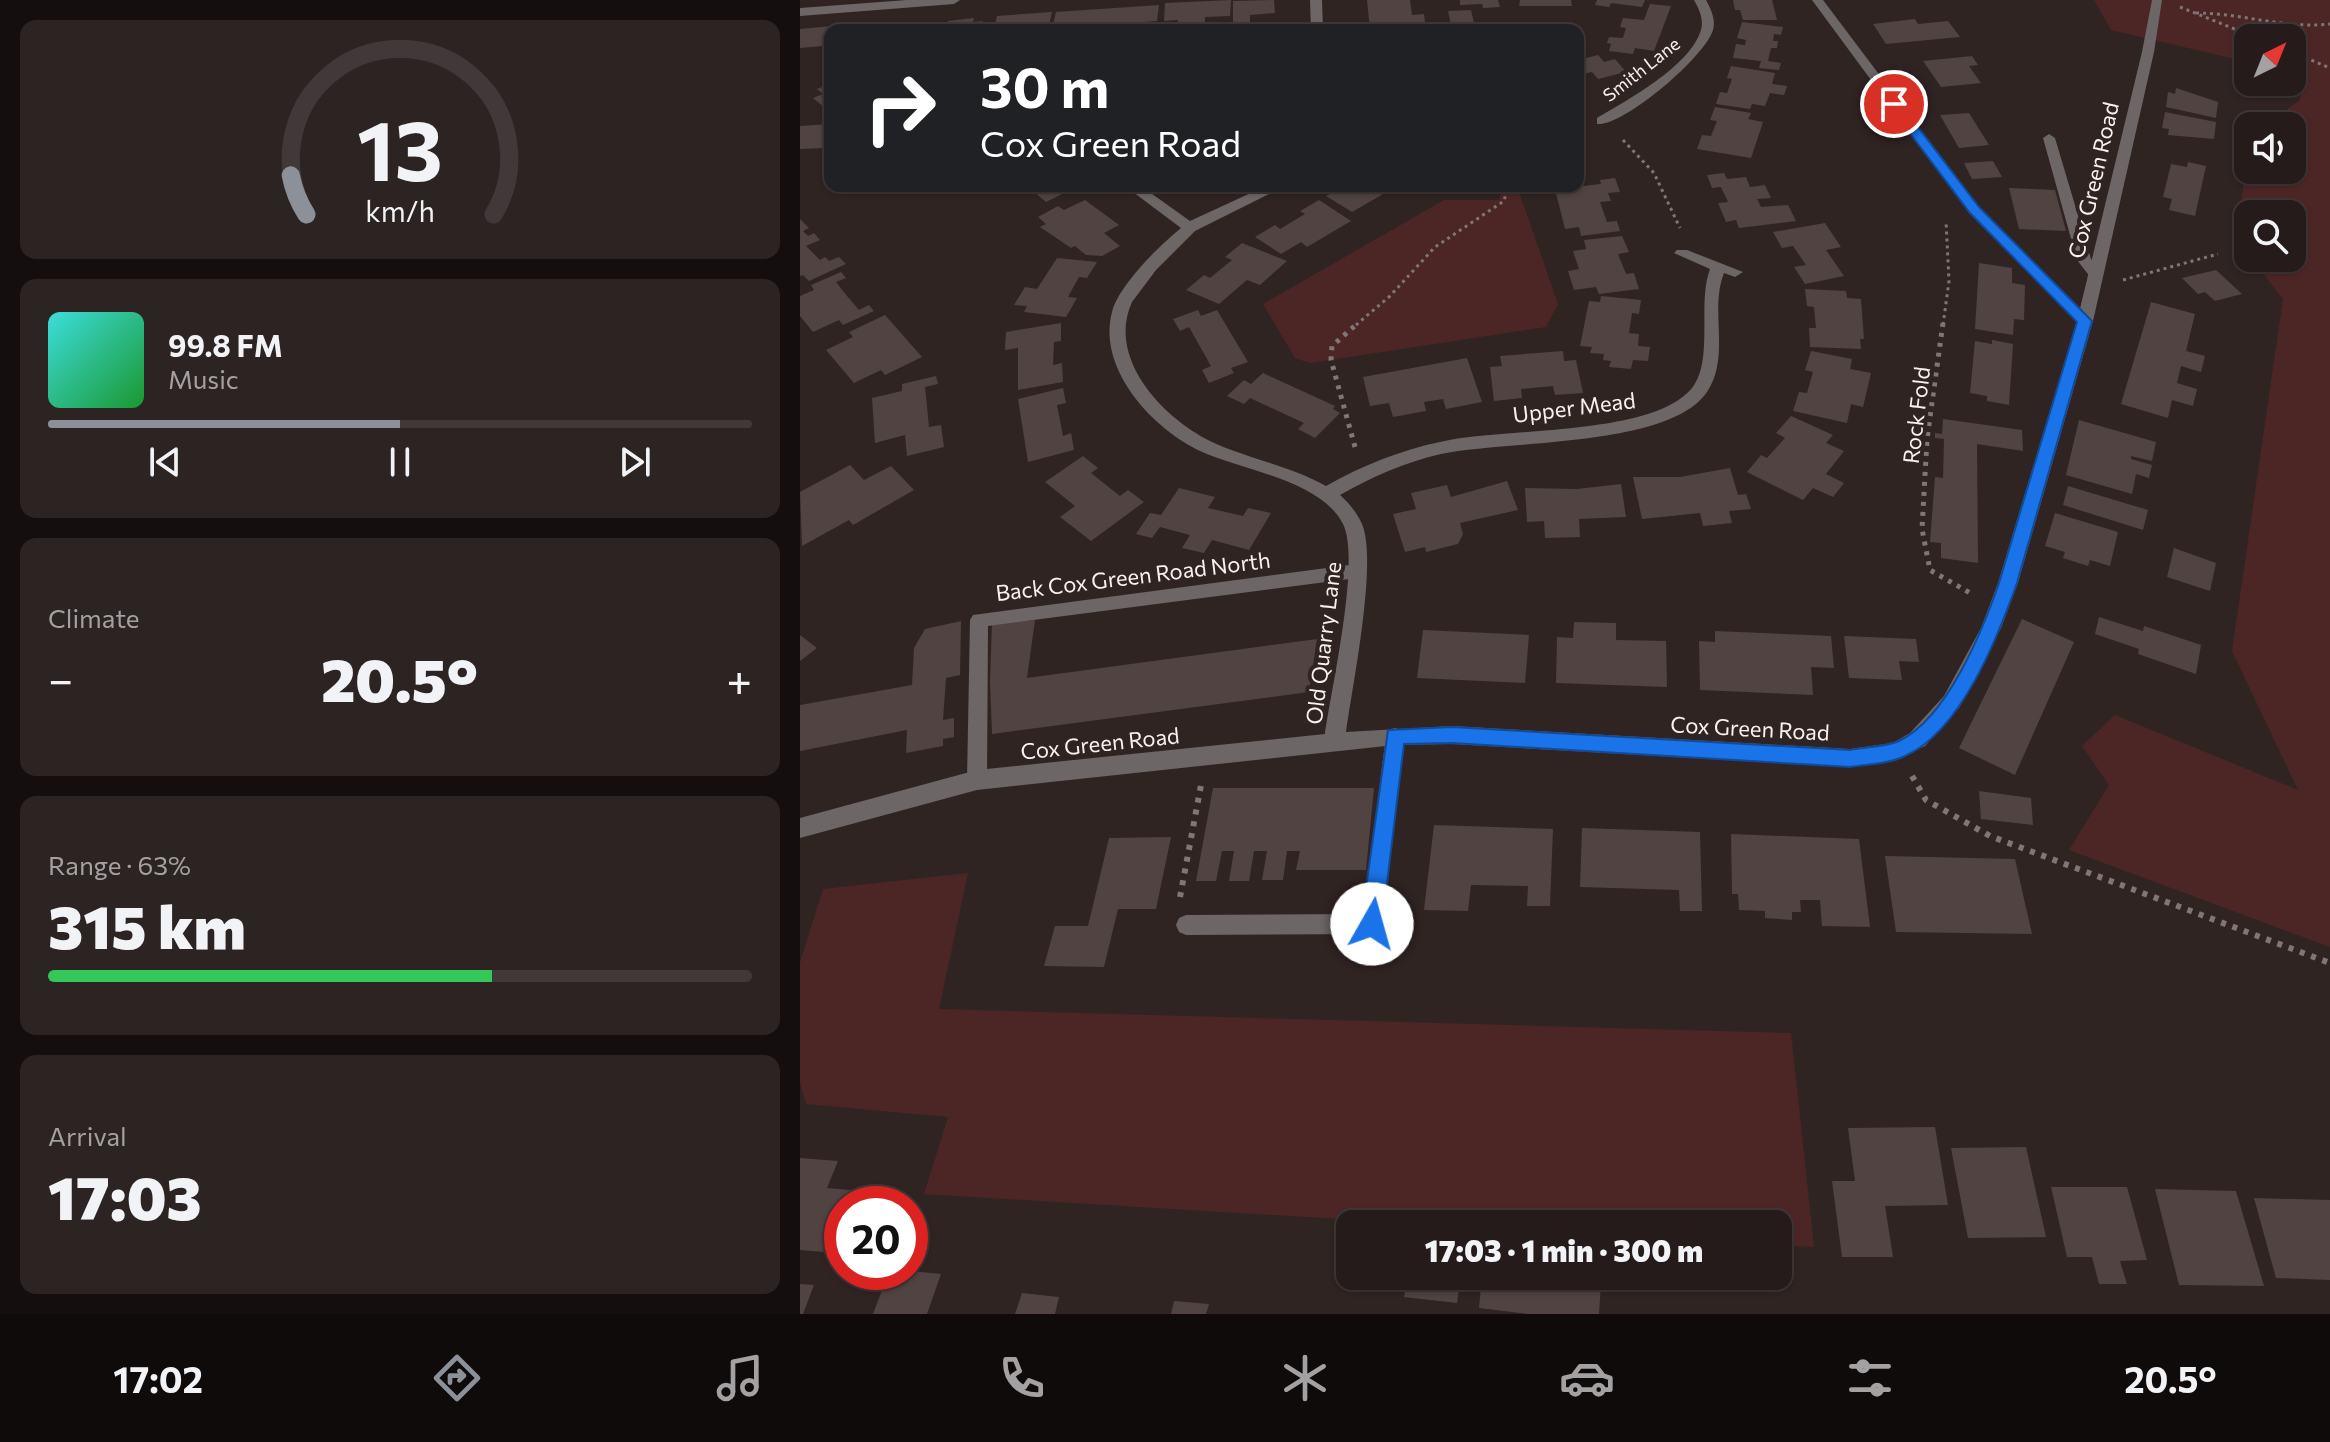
<!DOCTYPE html>
<meta charset="utf-8">
<style>
:root{--surface:#241b1a;--page:#2c2423;--text:#f1f3f6;--muted:#a3a1a2;--line:#413939;--accent:#8c9099}
body{margin:0;font-family:Commissioner,sans-serif;background:var(--page);color:var(--text);height:100vh;display:flex;flex-direction:column;font-size:30px;white-space:nowrap}
*{box-sizing:border-box;margin:0}
p{font-size:26px;color:var(--muted)}
.icon{flex:none;width:44px;height:44px;fill:none;stroke:currentColor;stroke-width:2;stroke-linecap:round;stroke-linejoin:round}
.map{position:relative;flex:1;overflow:hidden}
.panel{display:flex;flex-direction:column;gap:20px;padding:20px;background:#140f0e;width:800px}
.panel>*{flex:none}
.banner{position:absolute;left:24px;top:24px;width:760px;height:168px;border-radius:16px;box-shadow:0 2px 6px #0004,0 0 0 2px var(--line);background:#202124;color:#fff;overflow:hidden}
.needle{width:52px;rotate:43deg}
.tools{position:absolute;left:1434px;top:24px;display:grid;gap:16px}
.tools a{display:grid;place-items:center;width:72px;height:72px;border-radius:16px;background:var(--surface);box-shadow:0 2px 6px #0004,0 0 0 2px var(--line);font-size:40px}
.speed{position:absolute;left:24px;top:1186px;display:flex;gap:16px;font-size:40px;font-weight:700;text-align:center}
.speed>*{display:grid;place-content:center;width:104px;height:104px;border-radius:50%;background:var(--surface);box-shadow:0 2px 6px #0004,0 0 0 2px var(--line);line-height:1}
.speed .limit{border:12px solid #d22;background:#fff;color:#111}
.pin{position:absolute;display:grid;place-items:center;width:68px;height:68px;color:#fff;margin:-34px;border:4px solid #fff;border-radius:50%;box-shadow:0 2px 8px #0007}
.me{position:absolute;width:88px;margin:-44px;rotate:7deg;stroke-linejoin:round;filter:drop-shadow(0 0 6px #0008)}
.turn{display:flex;align-items:center;gap:28px;height:168px;padding:0 24px;font-size:36px}
.turn .icon{width:104px;height:104px;stroke-width:2.5}
.turn b{display:block;font-size:56px;line-height:68px}
.big{font-size:60px;font-weight:800;line-height:1.1}
.panel .tile{flex:1;display:flex;flex-direction:column;justify-content:center;gap:12px;min-width:0;padding:0 28px;border-radius:16px;background:var(--page)}
.panel .dial{align-items:center;gap:0}
.dial svg{height:208px;overflow:visible;fill:none;stroke:var(--line);stroke-width:7;stroke-linecap:round;text-anchor:middle}
.dial text{fill:var(--text);stroke:none}
.song{display:flex;align-items:center;gap:24px}
.cover{width:96px;height:96px;border-radius:12px;background:linear-gradient(135deg,hsl(180 70% 55%),hsl(130 70% 35%))}
.played{height:8px;border-radius:4px;background:linear-gradient(90deg,var(--accent) 50%,var(--line) 50%)}
.keys{display:flex;justify-content:space-around;direction:ltr}
.heat{display:flex;justify-content:space-between;align-items:center;font-size:44px;direction:ltr}
.charge{height:12px;border-radius:6px;background:linear-gradient(90deg,#34c759 63%,var(--line) 0)}
.trip{position:absolute;left:536px;top:1210px;width:456px;height:80px;border-radius:16px;background:var(--surface);box-shadow:0 2px 6px #0004,0 0 0 2px var(--line);font-weight:800;line-height:80px;text-align:center}
.tabs{display:flex;height:128px;justify-content:space-around;align-items:center;background:#0e0b0a;color:var(--muted)}
.tabs .icon{width:56px;height:56px}
.tabs .on{color:var(--accent)}
.tabs b{font-size:36px;color:var(--text)}
main{display:flex;flex:1;min-height:0}
.map>svg:first-child{display:block}
.green{fill:#4c2625}
.building{fill:#504342}
.lines{fill:none;stroke-linecap:round;stroke-linejoin:round}
.path-far2{stroke:#807675;stroke-width:3;stroke-dasharray:3 4;stroke-linecap:butt}
.path-far1{stroke:#807675;stroke-width:5;stroke-dasharray:4 6;stroke-linecap:butt}
.path{stroke:#807675;stroke-width:6;stroke-dasharray:5 7;stroke-linecap:butt}
.lane{fill:#6d6666;fill-rule:evenodd}
.street{fill:#6d6666;fill-rule:evenodd}
.route{fill:#1a73e8;stroke:#114b97;stroke-width:2}
.labels{text-anchor:middle;dominant-baseline:central;stroke-width:8;stroke-linejoin:round;paint-order:stroke}
.far-street-label{font-size:18px;fill:#f9f1f0;stroke:#302423}
.street-label{font-size:22px;fill:#f9f1f0;stroke:#302423}
</style>
<main>
<section class="panel">
<div class="tile dial"><svg viewBox="0 0 100 80">
<path d="M14 69A42 42 0 1 1 86 69"/>
<path d="M14 69A42 42 0 0 1 8 54" stroke="#8c9099"/>
<text x="50" y="56" font-size="32" font-weight="700">13</text>
<text x="50" y="72" font-size="11">km/h</text>
</svg></div>
<div class="tile">
<div class="song"><i class="cover"></i><div><b>99.8 FM</b><p>Music</p></div></div>
<div class="played"></div>
<div class="keys"><svg class="icon" aria-label="previous" viewBox="0 0 24 24"><path d="M18 5L8 12l10 7zM5 5v14"/></svg><svg class="icon" aria-label="pause" viewBox="0 0 24 24"><path d="M8 5v14M16 5v14"/></svg><svg class="icon" aria-label="next" viewBox="0 0 24 24"><path d="M6 5l10 7-10 7zM19 5v14"/></svg></div>
</div>
<div class="tile"><p>Climate</p>
<div class="heat"><a>−</a><b class="big">20.5°</b><a>+</a></div>
</div>
<div class="tile"><p>Range · 63%</p><b class="big">315 km</b><div class="charge"></div></div>
<div class="tile"><p>Arrival</p><b class="big">17:03</b></div>
</section>
<div class="map">
<svg width="1530" height="1314" viewBox="0 0 1530 1314">
<rect width="100%" height="100%" fill="#302423"/>
<path class="green" d="M1294 0H1530V947L1269 850 1309 785 1282 746 1315 715 1498 790 1432 651 1483 299 1451 258H1492V214H1448V255L1435 239 1446 170 1468 173 1469 170H1492V126H1483L1488 108 1499 101 1506 75 1492 72V38H1448V62L1311 30Z
M703 186H721L718 189 758 304 746 327 510 363 495 358 463 304 644 200H699Z
M168 873 139 1009 991 1033 1014 1247 978 1245V1224H624L124 1194 148 1117 6 1104 0 1082V963L23 889Z"/>
<path class="building" d="M431 0 430 16 405 17V25L377 27 378 20 364 21 365 3Z
M474 0 475 13 450 15V26L474 25V30H433V1Z
M567 0H610L612 15 624 14 626 30H570Z
M660 0H698L700 7 683 8 682 4 660 5Z
M720 0H771L772 6H719Z
M797 0H845L842 7 811 3 809 7 795 5Z
M933 0H972L977 20H943L940 10H935Z
M850 4 871 6 854 51 835 48 833 54 809 51 811 44 807 43 809 37 823 38 826 28 820 27 823 18 844 20Z
M359 5 357 21 252 29 256 12Z
M671 10 674 23 651 25 648 11Z
M252 12 248 30H194L197 16Z
M174 18 173 22 183 21 181 30H133L134 26 147 25 148 21Z
M1115 19 1118 24 1148 21 1160 37 1086 44 1073 24Z
M942 22 983 27 981 35 974 34 973 41H978L977 48H971L968 61 981 63 979 70 959 68 961 61 933 58 936 44 945 45 946 40 937 38Z
M42 25 41 30H30V38H24L22 46 0 48V29Z
M782 54 786 58 798 55 804 62 815 59 826 72 798 79 792 72 778 75V55Z
M1172 56 1178 65 1169 66 1181 83 1141 87 1123 61Z
M931 66 975 73 972 84 987 86 984 95 970 93 965 106 952 104 950 109 916 104 920 92 927 93 932 79 927 78Z
M30 84V112L13 98 23 94 17 89Z
M1376 88 1418 102 1416 118 1366 107 1368 92 1375 94Z
M915 107 951 113 948 119 963 122 951 158 897 149 902 135 911 136 917 121 910 120Z
M1365 112 1416 122 1414 139 1368 135 1369 129 1362 128Z
M1169 113 1189 145 1159 148 1140 115Z
M30 124V137L22 148 0 149V126Z
M1193 161 1202 177 1172 179 1164 163Z
M1388 162 1406 166 1395 216 1369 210 1372 199 1363 197 1371 164 1387 167Z
M924 173 927 179 946 177 950 187 965 185 971 198 957 199 961 207 988 205 996 221 939 228 936 220 926 222 918 203 928 202 921 187 912 188 907 175Z
M815 178 820 192 808 193 811 201 800 202 807 222 817 221 820 231 781 236 779 227 765 229 755 189 801 184 800 180Z
M227 186H268L272 189 246 202Z
M543 186 550 189 597 186 552 212 526 196Z
M1209 188 1255 190 1266 231 1219 229Z
M285 200 319 225 304 233 320 246 302 256 286 255 275 246 271 248 240 227 246 224 238 217 258 206 264 210Z
M519 200 551 221 507 247 501 242 481 254 455 237 475 225 480 229 505 214 500 211Z
M0 219 9 228 3 231 8 236 14 233 20 240 6 246 20 260 25 257 29 261 39 257 46 264 9 281 3 275 0 276Z
M1025 223 1041 247 1026 250 1044 276 1005 284 994 267 1006 265 993 246 982 248 973 232Z
M822 236 829 252 818 254 826 274 834 273 839 289 799 294 796 287 774 290 768 271 779 269 773 251 786 249 784 240Z
M442 243 487 261 460 285 447 280 419 304 386 290 404 275 410 278 432 260 425 257Z
M257 258 297 262 287 278 279 277 274 286 268 297 277 298 266 317 224 312 227 306 214 305 225 287 237 289Z
M1179 263 1212 268V283L1225 285 1224 320 1214 319 1213 335 1175 329Z
M1416 270 1442 294 1415 301 1405 292 1398 294 1382 278Z
M41 272 46 278 36 282 47 296 59 310 69 305 74 311 43 325 39 320 13 332 0 316V296L14 290 11 285Z
M1005 289 1046 291 1047 298 1061 299 1064 339H1060L1061 349 1010 347 1009 328H1016L1015 318 1014 307 1007 306Z
M801 296 841 300 839 314 832 313 829 333 839 334 838 346 850 347 848 361 833 360 831 369 809 367 811 361 803 360 804 354 790 353 792 347 780 346 789 301 800 302Z
M1351 302 1395 314 1386 351 1405 356 1401 372 1381 366 1377 383 1397 389 1393 406 1372 400 1368 418 1321 404Z
M398 310 401 316 417 310 448 362 431 368 434 373 409 383 402 370 411 366 389 327 380 331 373 319Z
M85 315 122 357 85 375 81 370 54 383 26 350 53 337 49 332Z
M261 323V341L254 342 253 365 262 363 263 382 218 390V348L205 350 206 332Z
M1192 340 1213 344 1209 405 1187 401V396L1170 393 1175 341 1192 344Z
M763 351 764 361 776 360 783 393 755 395 753 386 721 389 722 398 694 401 690 367 702 366 700 356Z
M1011 351 1052 359 1050 369 1071 373 1063 407 1051 404 1047 423 993 411 999 392 1007 393 1013 372 1005 370Z
M667 358 682 402 646 409 643 399 624 402 626 411 593 417 589 403 570 406 563 377Z
M463 373 535 406 533 409 540 413 515 438 498 429 504 423 450 398 444 404 427 396 444 380 451 384Z
M136 376 138 384 125 387 129 427 141 425 144 447 107 456 105 435 75 443 72 398 102 391V384Z
M263 388 266 403 257 405 263 436 271 433 274 450 228 462 218 399Z
M991 416 1033 435 1026 443 1044 451 1026 474 1044 483 1033 497 1013 488 1003 500 947 472 961 455 967 458 985 438 976 433Z
M1143 419 1222 430 1223 451 1177 444 1178 563 1141 558V543L1130 542 1135 477 1143 478 1144 439 1135 438V433L1142 434Z
M1279 420 1356 442 1352 461 1331 456V459L1352 465 1349 478 1336 474 1332 494 1266 475Z
M283 456 298 468 291 473 320 496 328 490 344 502 291 541 260 517 275 506 245 482Z
M50 465 64 480 91 466 114 490 53 525 49 520 2 546 0 492Z
M930 468 938 495 946 494 951 509 929 511 932 523 903 526 900 513 842 519 833 477H880Z
M707 481 718 510 660 523 663 534 658 544 626 552 625 547 605 552 593 514 616 509 611 493 647 485 651 497Z
M821 484 826 517 779 519 780 537 745 538 744 521 727 522 725 488 777 489Z
M1268 486 1348 510 1343 530 1263 505Z
M379 488 415 497 408 508 443 516 448 508 471 513 449 550 412 540 404 553 382 548 390 535 360 527 352 538 336 534 350 513 361 515Z
M1255 513 1318 532 1310 566 1290 560 1288 566 1263 558 1265 552 1245 546Z
M1374 548 1416 563 1410 591 1367 577Z
M1299 617 1343 631 1344 626 1401 645 1396 674 1338 654 1339 649 1295 634Z
M1222 619 1274 642 1215 775 1159 748Z
M235 620 227 678 517 639 509 692 192 734 190 681 192 623Z
M161 621 160 675 146 678 143 720 154 718V737L143 739V746L106 753 107 730 0 751V705L112 685 114 648 125 629Z
M774 622 816 623V640L866 641 867 687 756 683 757 637 773 638Z
M623 630 729 635 725 683 617 678Z
M915 631 1031 636 1034 668 1011 667 1013 695 900 690 899 641 915 642Z
M0 635 17 648 0 661Z
M1044 636 1116 639 1119 662 1099 661 1102 680 1049 678Z
M413 788H574L566 870H496L500 851H487L483 880H462L467 851H454L449 881H429L434 851H422L416 881H396Z
M1179 791 1231 798 1233 825 1181 819Z
M634 825 753 829 750 906H727L728 886 671 885 668 911 624 910Z
M782 828 900 832 902 911H880L879 890 780 887Z
M931 834 1059 839 1070 927 1022 926 1020 900H1000L1001 912H992V920L965 918V911L939 910 938 894H932Z
M371 837 356 909H318L304 967 244 966 255 926H288L309 838Z
M1085 856 1215 859 1232 934 1096 932Z
M1135 1127 1148 1205 1085 1206 1093 1257H1042L1032 1181H1055L1048 1128Z
M1226 1147 1246 1237 1168 1238 1151 1148Z
M0 1158 38 1161 27 1188 60 1191 55 1204H42V1237L36 1253 0 1250Z
M1251 1187H1327L1347 1260 1320 1261 1327 1284H1299L1292 1257H1267Z
M1355 1189 1436 1191 1464 1286 1379 1285Z
M1454 1198 1530 1200V1280L1476 1278Z
M110 1271 141 1274 127 1314H73L89 1272Z
M608 1276H661L657 1303 604 1297Z
M682 1276H731L801 1283 799 1314H729L679 1308Z
M0 1284 14 1285 3 1314H0Z
M222 1293 259 1297 255 1314H215Z
M374 1301 409 1304 406 1314H371Z"/>
<g class="lines">
<path class="path-far2" d="M1380 7 1457 38
M1396 13C1441 13 1484 29 1530 24
M1492 52 1530 68
M823 140 854 173 880 228
M1323 280 1418 254
M556 325 590 296 635 247 704 201 708 186
M1143 325 1149 281 1146 221"/>
<path class="path-far1" d="M1143 323 1127 439 1122 529 1130 570 1170 593
M555 447 531 360 532 346 558 323"/>
<path class="path" d="M1112 776 1126 800 1190 836 1530 963
M380 897 401 785"/>
<path class="lane" d="M1012 0H1023L1179 207 1290 318V324H1280L1169 213Z
M1352 0H1362L1354 52 1348 55 1342 52Z
M1249 134 1255 138 1291 259 1303 275 1301 278H1291L1277 260 1243 138Z
M557 564 566 571 557 578 188 626 187 780 184 786 177 789 170 786 167 780 170 620 173 615Z
M595 728 602 730 604 736 579 931 572 934 386 935 379 932 376 925 379 918 386 915 563 914 586 736 588 730Z"/>
<path class="street" d="M107 0H160L154 4 0 16V8Z
M510 0H522L523 30H511Z
M894 0H906C911 9 916 20 913 30 905 57 823 127 797 124V118C828 100 890 66 901 30 904 19 899 9 894 0Z
M1348 48 1354 52 1293 321 1218 583 1201 628 1159 708 1125 746 1093 761 1050 767 652 744 595 745 177 790 0 838V818L177 770 525 734C531 690 561 560 543 524 521 480 441 470 400 451 352 428 297 369 312 312 319 285 359 246 381 228L325 186H341L390 221 466 186H485L395 231 356 270 332 302C306 359 364 419 412 442 449 459 491 466 526 486 561 466 601 450 640 442 702 427 852 437 892 388 914 360 897 303 910 269L874 253 877 250H887L943 272 935 277 924 273C909 311 931 356 907 392 869 448 705 440 641 454 606 462 571 477 540 495 549 503 557 513 562 524 578 561 552 688 546 732L652 726 1050 749 1093 743 1110 733 1144 696 1181 628 1198 583 1277 321 1342 52Z"/>
</g>
<path class="route" d="M1094 100 1098 101 1179 207 1292 321 1217 583C1197 639 1161 731 1105 756 1089 764 1068 764 1050 767L652 743 604 744 582 924 579 931 572 934 564 931 561 924 588 730 652 727 1050 750C1065 747 1085 747 1099 741 1147 718 1182 632 1199 583L1277 322 1170 213 1088 104Z"/>
<g class="labels">
<g class="far-street-label">
<text transform="translate(841 69) rotate(-38)">Smith Lane</text>
</g>
<g class="street-label">
<text transform="translate(1293 180) rotate(-77)">Cox Green Road</text>
<text transform="translate(774 407) rotate(-7)">Upper Mead</text>
<text transform="translate(1116 415) rotate(-83)">Rock Fold</text>
<text transform="translate(333 576) rotate(-7)">Back Cox Green Road North</text>
<text transform="translate(523 643) rotate(-83)">Old Quarry Lane</text>
<text transform="translate(950 728) rotate(3)">Cox Green Road</text>
<text transform="translate(300 743) rotate(-6)">Cox Green Road</text>
</g>
</g>
</svg>
<div class="tools">
<a><svg class="needle" viewBox="-14 -14 28 28"><path d="M0-13l5 13h-10z" fill="#e53935"/><path d="M0 13l5-13h-10z" fill="#a3a1a2"/></svg></a>
<a><svg class="icon" aria-label="sound" viewBox="0 0 24 24"><path d="M4 9h4l5-4v14l-5-4H4zM17 9q2 3 0 6"/></svg></a>
<a><svg class="icon" aria-label="search" viewBox="0 0 24 24"><circle cx="10" cy="10" r="6"/><path d="M15 15l6 6"/></svg></a>
</div>
<div class="speed"><div class="limit">20</div></div>
<div class="pin" style="left:1094px;top:104px;background:#d93025"><svg class="icon" aria-label="arrive" viewBox="0 0 24 24"><path d="M6 21V4h12l-3 4 3 4H6"/></svg></div>
<svg class="me" style="left:572px;top:924px" viewBox="-20 -20 40 40"><circle r="19" fill="#fff"/><path d="M0-13L10 11 0 6-10 11z" fill="#1a73e8"/></svg>
<div class="trip">17:03 · 1 min · 300 m</div>
<div class="banner">
<div class="turn"><svg class="icon" aria-label="right" viewBox="0 0 24 24"><path d="M7 20v-9h11M14 6l5 5-5 5"/></svg><div><b>30 m</b>Cox Green Road</div></div>
</div>
</div>
</main>
<nav class="tabs">
<b>17:02</b>
<svg class="icon on" aria-label="directions" viewBox="0 0 24 24"><path d="M12 3l9 9-9 9-9-9zM9 14v-3h6M13 9l2 2-2 2"/></svg>
<svg class="icon" aria-label="music" viewBox="0 0 24 24"><path d="M9 18V5l10-2v13"/><circle cx="6" cy="18" r="3"/><circle cx="16" cy="16" r="3"/></svg>
<svg class="icon" aria-label="phone" viewBox="0 0 24 24"><path d="M5 4h4l2 5-3 2q2 4 5 5l2-3 5 2v4C11 20 4 13 5 4z"/></svg>
<svg class="icon" aria-label="climate" viewBox="0 0 24 24"><path d="M12 3v18M4 7l16 10M4 17L20 7"/></svg>
<svg class="icon" aria-label="car" viewBox="0 0 24 24"><path d="M5 17H2v-5l4-1 3-4h7l3 4 3 1v5h-3M9 17h6M6 11h13"/><circle cx="7" cy="17" r="2"/><circle cx="17" cy="17" r="2"/></svg>
<svg class="icon" aria-label="filters" viewBox="0 0 24 24"><path d="M4 7h16M4 17h16"/><circle cx="9" cy="7" r="2"/><circle cx="15" cy="17" r="2"/></svg>
<b>20.5°</b>
</nav>
